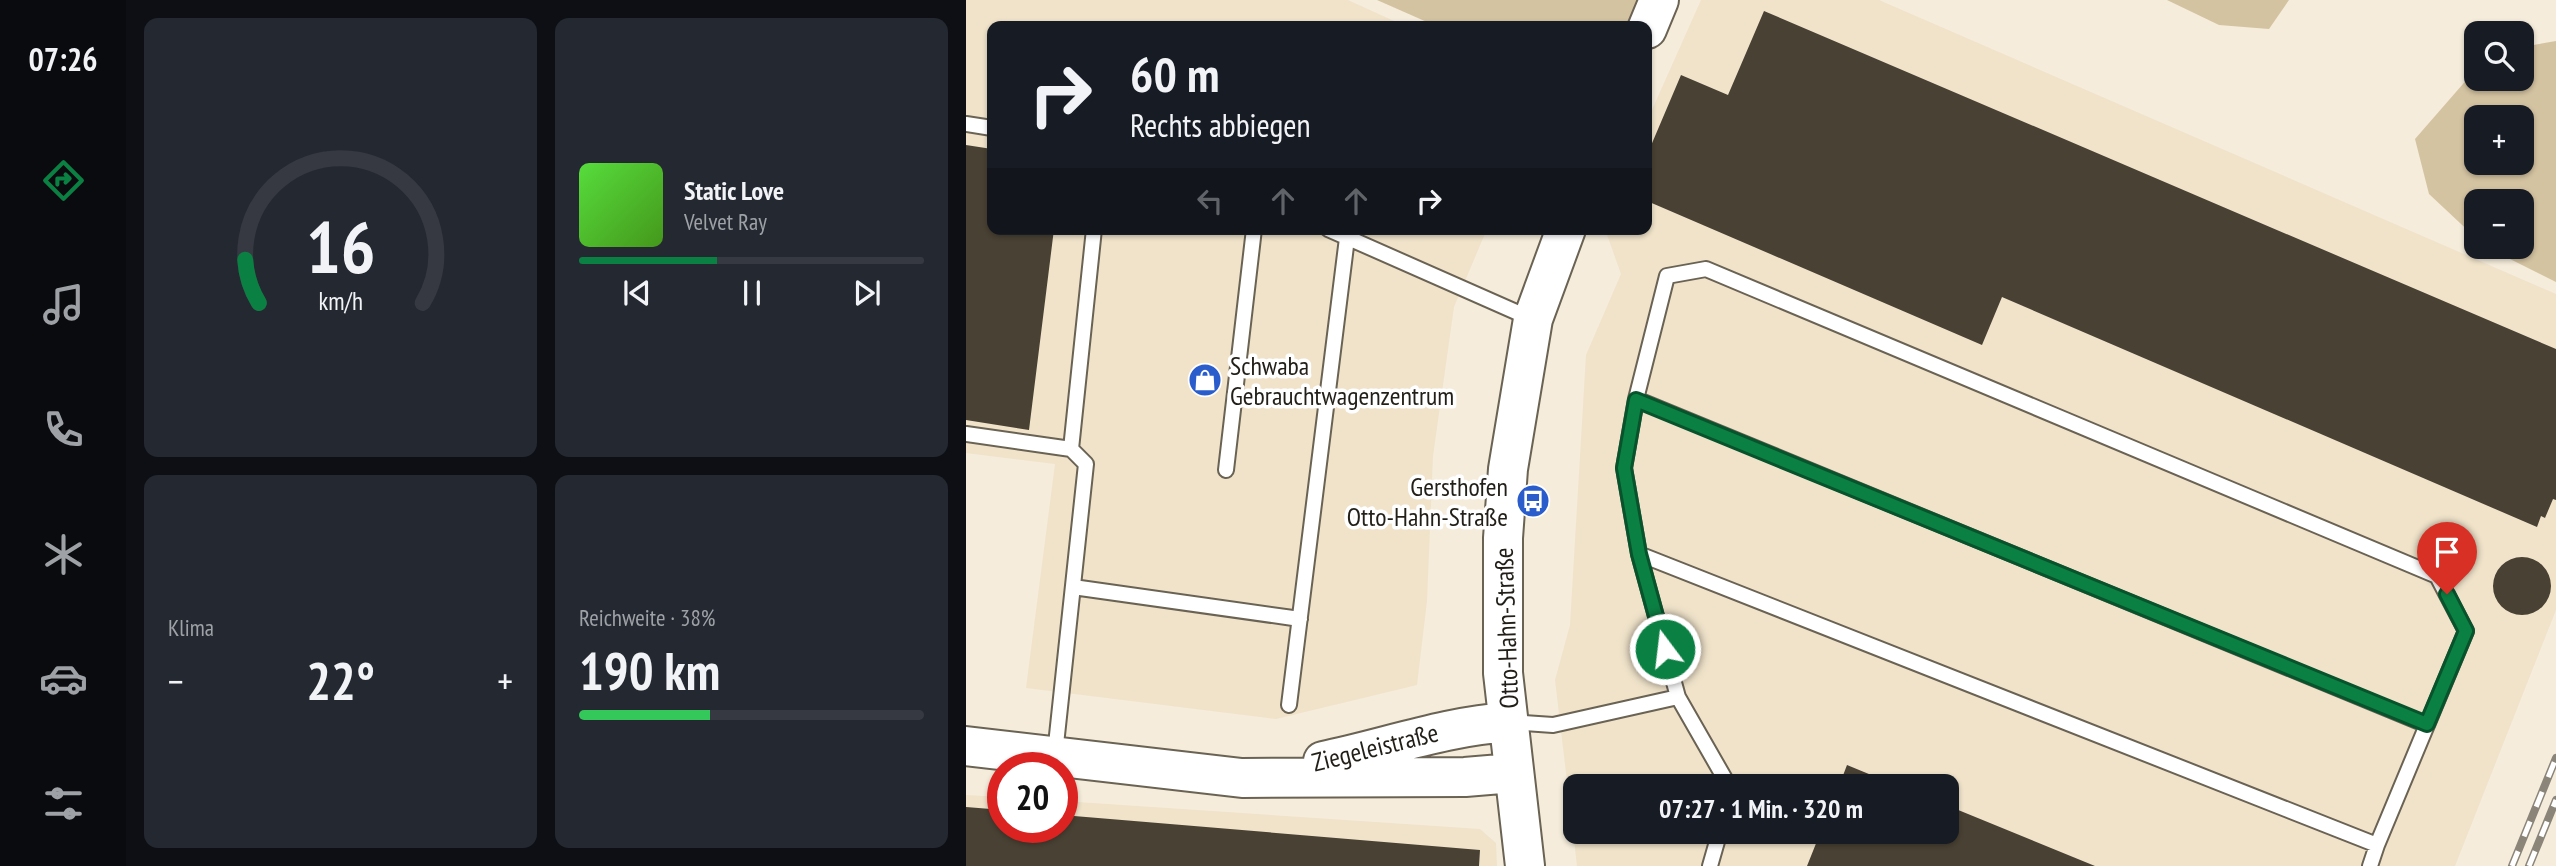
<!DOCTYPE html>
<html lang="de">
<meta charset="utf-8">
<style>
:root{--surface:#171b24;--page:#242831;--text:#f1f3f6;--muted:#9ea1a6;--line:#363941;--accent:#0b8043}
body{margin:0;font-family:"PT Sans Narrow",sans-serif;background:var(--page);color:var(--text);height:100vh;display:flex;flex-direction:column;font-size:26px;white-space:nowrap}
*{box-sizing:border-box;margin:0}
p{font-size:23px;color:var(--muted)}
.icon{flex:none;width:38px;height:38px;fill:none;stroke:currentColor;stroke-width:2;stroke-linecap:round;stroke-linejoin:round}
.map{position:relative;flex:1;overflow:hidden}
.drawer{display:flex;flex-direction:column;gap:18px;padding:18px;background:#0d0f14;width:840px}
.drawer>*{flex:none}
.top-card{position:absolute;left:21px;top:21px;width:665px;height:214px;border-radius:14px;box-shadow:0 2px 5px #0004;background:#171b24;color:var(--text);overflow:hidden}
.buttons{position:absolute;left:1498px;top:21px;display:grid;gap:14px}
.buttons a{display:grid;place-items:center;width:70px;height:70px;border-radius:14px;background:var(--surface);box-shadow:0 2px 5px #0004;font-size:35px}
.speed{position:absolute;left:21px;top:752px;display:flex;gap:14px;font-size:35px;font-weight:700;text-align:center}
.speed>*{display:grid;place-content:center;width:91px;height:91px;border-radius:50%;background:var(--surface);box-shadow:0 2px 5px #0004;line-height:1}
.speed .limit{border:10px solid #d22;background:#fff;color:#111}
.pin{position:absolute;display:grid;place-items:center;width:60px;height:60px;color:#fff;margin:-72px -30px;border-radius:50% 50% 50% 0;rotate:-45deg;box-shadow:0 0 7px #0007}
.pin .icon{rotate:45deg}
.me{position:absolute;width:77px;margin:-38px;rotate:345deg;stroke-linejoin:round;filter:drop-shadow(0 0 5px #0008)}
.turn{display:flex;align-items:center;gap:24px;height:147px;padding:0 28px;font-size:32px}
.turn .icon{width:91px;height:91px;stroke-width:2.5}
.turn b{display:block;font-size:49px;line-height:60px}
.lanes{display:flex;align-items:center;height:66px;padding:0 28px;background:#0003;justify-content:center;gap:35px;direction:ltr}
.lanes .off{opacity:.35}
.big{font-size:52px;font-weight:700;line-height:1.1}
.drawer .card{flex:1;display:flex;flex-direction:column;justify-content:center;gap:10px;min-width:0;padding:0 24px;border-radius:14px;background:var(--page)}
.drawer .dial{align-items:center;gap:0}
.dial svg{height:182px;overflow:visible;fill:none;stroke:var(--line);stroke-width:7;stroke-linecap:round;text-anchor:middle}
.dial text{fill:var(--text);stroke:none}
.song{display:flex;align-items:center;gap:21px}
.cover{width:84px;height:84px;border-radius:10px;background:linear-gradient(135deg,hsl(110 70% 55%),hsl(100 70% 35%))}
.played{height:7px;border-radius:4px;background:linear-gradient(90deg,var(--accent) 40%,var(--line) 40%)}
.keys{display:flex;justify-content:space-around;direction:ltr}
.heat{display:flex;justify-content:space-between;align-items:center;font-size:38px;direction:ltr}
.charge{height:10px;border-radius:5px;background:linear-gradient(90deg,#34c759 38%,var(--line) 0)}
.drawer .tiles{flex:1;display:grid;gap:18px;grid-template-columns:repeat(2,1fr)}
.trip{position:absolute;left:597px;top:774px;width:396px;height:70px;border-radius:14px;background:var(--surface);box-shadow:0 2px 5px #0004;font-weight:700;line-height:70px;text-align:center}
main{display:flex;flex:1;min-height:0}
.menu{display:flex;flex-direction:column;width:126px;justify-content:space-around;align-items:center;background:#090b0e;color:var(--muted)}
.menu .icon{width:49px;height:49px}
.menu .on{color:var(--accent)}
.menu b{font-size:32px;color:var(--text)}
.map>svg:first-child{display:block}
.built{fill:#f0e3ca;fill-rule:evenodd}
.green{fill:#d4c3a1;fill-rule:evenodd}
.building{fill:#494133}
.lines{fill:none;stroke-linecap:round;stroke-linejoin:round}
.lane-casing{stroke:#6a6253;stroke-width:18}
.secondary-casing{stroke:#6a6253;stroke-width:42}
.lane{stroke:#fff;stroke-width:14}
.secondary{stroke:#fff;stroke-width:38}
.rail-casing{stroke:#8b8579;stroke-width:8}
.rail{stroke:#fff;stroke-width:5;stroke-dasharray:16;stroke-linecap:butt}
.route-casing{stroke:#07532c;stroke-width:18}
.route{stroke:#0b8043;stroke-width:12}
.labels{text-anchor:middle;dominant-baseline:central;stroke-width:7;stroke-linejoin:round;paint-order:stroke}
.poi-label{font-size:26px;fill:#221f18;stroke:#fff;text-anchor:start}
.street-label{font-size:26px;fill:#221f18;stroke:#fff}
</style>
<main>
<nav class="menu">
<b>07:26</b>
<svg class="icon on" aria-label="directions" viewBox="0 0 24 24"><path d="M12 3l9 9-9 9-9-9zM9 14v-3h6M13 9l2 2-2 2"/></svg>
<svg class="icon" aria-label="music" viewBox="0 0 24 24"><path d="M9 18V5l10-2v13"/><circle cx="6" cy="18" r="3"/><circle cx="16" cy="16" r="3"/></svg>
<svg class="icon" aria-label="phone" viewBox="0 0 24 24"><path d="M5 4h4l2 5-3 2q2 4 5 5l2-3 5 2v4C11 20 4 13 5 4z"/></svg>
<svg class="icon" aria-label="climate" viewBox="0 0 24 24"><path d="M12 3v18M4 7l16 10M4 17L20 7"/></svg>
<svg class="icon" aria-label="car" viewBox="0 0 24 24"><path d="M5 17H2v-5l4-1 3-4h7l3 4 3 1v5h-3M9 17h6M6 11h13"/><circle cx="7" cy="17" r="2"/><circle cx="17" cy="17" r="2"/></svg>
<svg class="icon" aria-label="filters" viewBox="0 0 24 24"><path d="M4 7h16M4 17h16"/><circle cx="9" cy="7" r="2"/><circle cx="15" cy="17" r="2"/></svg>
</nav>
<section class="drawer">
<div class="tiles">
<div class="card dial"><svg viewBox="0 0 100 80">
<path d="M14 69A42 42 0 1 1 86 69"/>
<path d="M14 69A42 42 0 0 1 8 50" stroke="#0b8043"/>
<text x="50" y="56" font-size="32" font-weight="700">16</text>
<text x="50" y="72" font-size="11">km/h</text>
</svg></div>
<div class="card">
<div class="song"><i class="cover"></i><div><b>Static Love</b><p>Velvet Ray</p></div></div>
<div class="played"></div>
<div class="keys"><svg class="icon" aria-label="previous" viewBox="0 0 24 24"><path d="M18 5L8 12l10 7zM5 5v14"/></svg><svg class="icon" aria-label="pause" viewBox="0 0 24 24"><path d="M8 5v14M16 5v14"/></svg><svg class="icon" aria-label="next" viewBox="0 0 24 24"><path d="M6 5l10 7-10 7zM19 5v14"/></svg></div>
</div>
<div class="card"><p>Klima</p>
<div class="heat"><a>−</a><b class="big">22°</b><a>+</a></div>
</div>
<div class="card"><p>Reichweite · 38%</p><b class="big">190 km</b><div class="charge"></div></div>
</div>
</section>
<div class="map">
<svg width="1590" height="866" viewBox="0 0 1590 866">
<rect width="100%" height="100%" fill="#f5ecdb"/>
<path class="built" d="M0 0H382L439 26H26V229H521L488 307 467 456 461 601 451 685 310 719 60 688 89 464 0 453Z
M735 0H913L1590 294V610L1489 866H611L589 680 604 625 620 355 655 274 639 229H681V121ZM609 786H980V831H609Z
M0 795 37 797V828H96V801L514 829 530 843 531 866H0Z"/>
<path class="green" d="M411 0H678L666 26H470Z
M1201 0H1323L1303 29 1253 25Z
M1590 41V282L1520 247H1556V201H1510V238L1463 194 1449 139 1510 69V79H1556V47ZM1510 117H1556V163H1510Z"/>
<path class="building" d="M798 11 1590 349V500L1587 499 1579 518 1575 516 1571 527 1036 297 1016 345 681 201V155L715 75 762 95Z
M0 145 26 149V229H88L63 430 0 420Z
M1527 586a29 29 0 1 1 58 0a29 29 0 1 1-58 0Z
M881 765 932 786H873Z
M980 805 1129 866H841L855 831H980Z
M0 807 37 810V828H96V815L514 850 513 866H0Z"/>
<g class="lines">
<defs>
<path id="lane" d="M0 124 26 128
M362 229 566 319
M670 399 701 276 740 269 1471 576 1500 631 1461 725
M0 434 105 449
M260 470 288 229
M673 554 658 468 670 399 1461 725 1411 845
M107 587 334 619
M323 705 381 238
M545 722 587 725 712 697
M89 754 120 464 105 449 128 229
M763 786 712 697 673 554 1411 845 1404 866
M744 866 754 831"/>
<path id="secondary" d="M681 29 693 0
M0 746 276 778 499 777 547 773
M357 761C420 748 479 726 543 722
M559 866 537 673V538L542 469 567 319 600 229"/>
</defs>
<use href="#lane" class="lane-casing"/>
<use href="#secondary" class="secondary-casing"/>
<use href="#lane" class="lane"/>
<use href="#secondary" class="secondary"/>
<defs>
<path id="rail" d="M1546 866 1590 758
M1563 866 1590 800"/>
</defs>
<use href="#rail" class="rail-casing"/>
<use href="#rail" class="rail"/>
</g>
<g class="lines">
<defs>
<path id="route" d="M699 649 673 554 658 468 670 400 1461 724 1500 631 1481 594"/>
</defs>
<use href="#route" class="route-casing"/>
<use href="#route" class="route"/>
</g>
<defs>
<symbol id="shop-disc" viewBox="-11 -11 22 22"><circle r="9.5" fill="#2a5dcb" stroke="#fff"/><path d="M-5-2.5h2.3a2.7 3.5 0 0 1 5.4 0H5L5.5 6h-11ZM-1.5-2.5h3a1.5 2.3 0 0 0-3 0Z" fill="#fff"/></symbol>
<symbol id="bus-disc" viewBox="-11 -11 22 22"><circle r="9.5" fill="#2a5dcb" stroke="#fff"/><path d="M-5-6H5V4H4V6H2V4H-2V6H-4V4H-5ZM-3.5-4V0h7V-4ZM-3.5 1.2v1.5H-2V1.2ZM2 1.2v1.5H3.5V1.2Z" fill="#fff"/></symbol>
</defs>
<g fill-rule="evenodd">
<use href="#shop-disc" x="220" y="361" width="38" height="38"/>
<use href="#bus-disc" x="548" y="482" width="38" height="38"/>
</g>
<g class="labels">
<g class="poi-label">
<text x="264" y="365">Schwaba<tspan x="264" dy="30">Gebrauchtwagenzentrum</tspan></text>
<text x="542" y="486" text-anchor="end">Gersthofen<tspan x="542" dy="30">Otto-Hahn-Straße</tspan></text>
</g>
<g class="street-label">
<text transform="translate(540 628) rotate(-92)">Otto-Hahn-Straße</text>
<text transform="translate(409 747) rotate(-14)">Ziegeleistraße</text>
</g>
</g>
</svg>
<div class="buttons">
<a><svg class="icon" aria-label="search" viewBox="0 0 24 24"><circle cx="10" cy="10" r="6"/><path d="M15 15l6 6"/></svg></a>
<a>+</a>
<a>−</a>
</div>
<div class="speed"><div class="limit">20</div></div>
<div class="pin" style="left:1481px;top:594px;background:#d93025"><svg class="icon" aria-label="arrive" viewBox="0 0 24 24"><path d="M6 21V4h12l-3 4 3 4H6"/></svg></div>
<svg class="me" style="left:699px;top:649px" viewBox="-20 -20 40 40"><circle r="17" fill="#0b8043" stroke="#fff" stroke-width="3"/><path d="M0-11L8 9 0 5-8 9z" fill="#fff"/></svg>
<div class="trip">07:27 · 1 Min. · 320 m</div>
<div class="top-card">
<div class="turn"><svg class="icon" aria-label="right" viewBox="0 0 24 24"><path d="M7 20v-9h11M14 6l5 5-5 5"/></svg><div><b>60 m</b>Rechts abbiegen</div></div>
<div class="lanes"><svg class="icon off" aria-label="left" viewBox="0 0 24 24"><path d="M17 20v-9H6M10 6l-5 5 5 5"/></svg><svg class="icon off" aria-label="ahead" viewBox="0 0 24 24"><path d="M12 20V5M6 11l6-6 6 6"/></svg><svg class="icon off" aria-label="ahead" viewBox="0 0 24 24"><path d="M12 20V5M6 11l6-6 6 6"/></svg><svg class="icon" aria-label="right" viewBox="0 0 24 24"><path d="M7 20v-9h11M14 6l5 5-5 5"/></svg></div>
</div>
</div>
</main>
